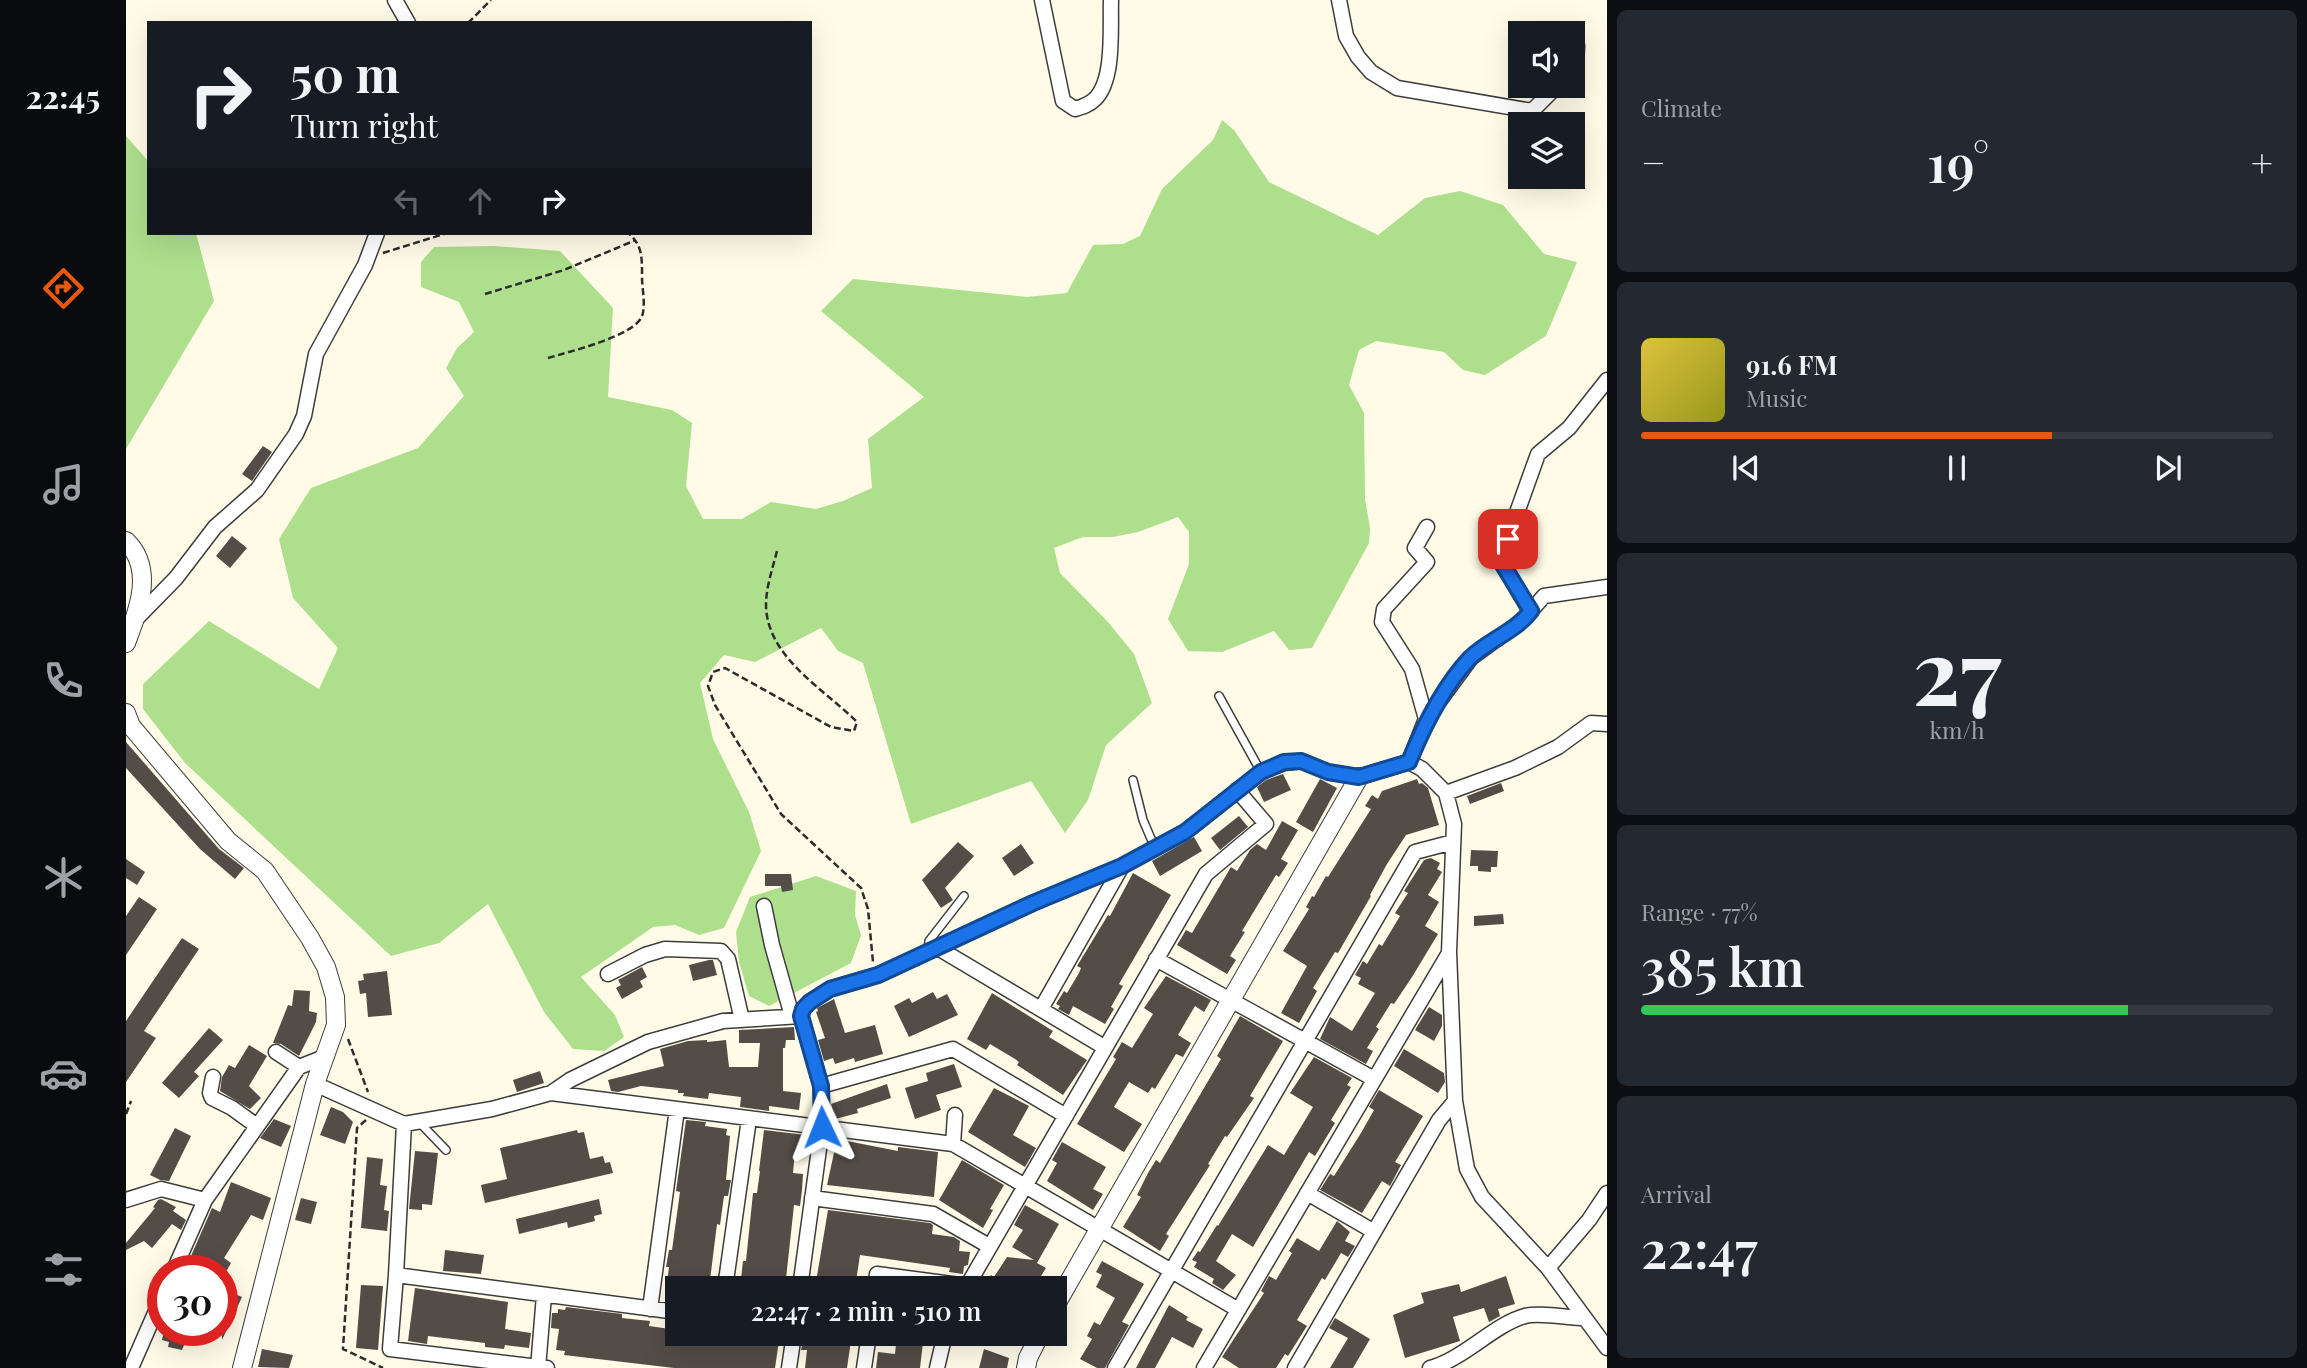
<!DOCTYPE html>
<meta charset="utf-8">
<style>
:root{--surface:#171b24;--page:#242831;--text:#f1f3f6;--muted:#9ea1a6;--line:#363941;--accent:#ea580c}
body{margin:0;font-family:"Playfair Display",serif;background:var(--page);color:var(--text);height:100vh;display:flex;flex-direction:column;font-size:26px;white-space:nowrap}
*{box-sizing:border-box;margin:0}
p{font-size:23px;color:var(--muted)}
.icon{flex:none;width:38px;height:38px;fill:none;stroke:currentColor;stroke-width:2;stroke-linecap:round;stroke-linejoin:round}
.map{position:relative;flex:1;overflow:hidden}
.drawer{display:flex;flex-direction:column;gap:10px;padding:10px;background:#0d0f14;width:700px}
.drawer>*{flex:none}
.guide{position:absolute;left:21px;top:21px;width:665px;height:214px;border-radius:0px;box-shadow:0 7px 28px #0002;background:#171b24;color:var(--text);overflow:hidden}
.buttons{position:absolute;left:1382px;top:21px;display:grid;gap:14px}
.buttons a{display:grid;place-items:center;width:77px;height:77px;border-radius:0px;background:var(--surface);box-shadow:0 7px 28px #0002;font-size:35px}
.speed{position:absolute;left:21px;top:1255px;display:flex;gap:14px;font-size:35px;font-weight:700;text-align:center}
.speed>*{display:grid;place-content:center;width:91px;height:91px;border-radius:50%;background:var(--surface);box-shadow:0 7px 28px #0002;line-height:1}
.speed .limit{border:10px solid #d22;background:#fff;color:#111}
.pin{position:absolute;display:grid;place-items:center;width:60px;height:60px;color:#fff;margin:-30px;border-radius:14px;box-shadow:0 4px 10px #0006}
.me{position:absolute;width:77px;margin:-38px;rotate:358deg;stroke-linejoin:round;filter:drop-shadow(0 0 5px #0008)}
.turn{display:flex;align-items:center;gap:24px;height:147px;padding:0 28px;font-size:32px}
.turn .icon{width:91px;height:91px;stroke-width:2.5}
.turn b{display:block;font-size:49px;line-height:60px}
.lanes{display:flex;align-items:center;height:66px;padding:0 28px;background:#0003;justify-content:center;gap:35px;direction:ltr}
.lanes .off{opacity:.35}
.big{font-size:52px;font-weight:600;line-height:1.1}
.drawer .card{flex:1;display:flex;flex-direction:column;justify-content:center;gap:10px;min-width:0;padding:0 24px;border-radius:10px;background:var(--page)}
.drawer .dial{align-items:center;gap:0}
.dial b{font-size:91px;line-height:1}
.song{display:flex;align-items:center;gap:21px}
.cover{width:84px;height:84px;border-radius:10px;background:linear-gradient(135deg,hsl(50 70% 55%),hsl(60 70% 35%))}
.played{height:7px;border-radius:4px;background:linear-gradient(90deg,var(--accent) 65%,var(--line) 65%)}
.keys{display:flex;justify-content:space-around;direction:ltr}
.heat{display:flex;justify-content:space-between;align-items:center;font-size:38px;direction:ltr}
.charge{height:10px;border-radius:5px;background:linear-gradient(90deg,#34c759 77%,var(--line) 0)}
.trip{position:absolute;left:539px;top:1276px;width:402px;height:70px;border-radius:0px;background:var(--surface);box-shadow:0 7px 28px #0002;font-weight:600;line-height:70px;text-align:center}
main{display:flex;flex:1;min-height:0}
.dock{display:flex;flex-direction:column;width:126px;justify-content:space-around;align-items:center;background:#090b0e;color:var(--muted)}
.dock .icon{width:49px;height:49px}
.dock .on{color:var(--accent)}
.dock b{font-size:32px;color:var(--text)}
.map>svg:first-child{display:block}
.forest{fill:#aedf8c}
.building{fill:#544c46}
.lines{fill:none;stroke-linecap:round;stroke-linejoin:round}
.service-casing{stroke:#3d3d3d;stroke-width:10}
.minor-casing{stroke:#3d3d3d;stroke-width:17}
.tertiary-casing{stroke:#3d3d3d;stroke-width:20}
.path{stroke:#2c2c2c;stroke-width:2.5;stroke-dasharray:7 3.5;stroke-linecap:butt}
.service{stroke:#fff;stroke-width:7}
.minor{stroke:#fff;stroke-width:14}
.tertiary{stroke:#fff;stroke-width:18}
.route-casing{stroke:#114b97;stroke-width:18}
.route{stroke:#1a73e8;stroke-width:12}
</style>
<main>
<nav class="dock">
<b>22:45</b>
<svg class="icon on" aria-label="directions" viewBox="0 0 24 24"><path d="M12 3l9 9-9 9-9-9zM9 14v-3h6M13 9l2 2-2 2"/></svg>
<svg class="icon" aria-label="music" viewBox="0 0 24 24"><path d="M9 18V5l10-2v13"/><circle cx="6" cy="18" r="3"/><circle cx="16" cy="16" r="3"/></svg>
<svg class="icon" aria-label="phone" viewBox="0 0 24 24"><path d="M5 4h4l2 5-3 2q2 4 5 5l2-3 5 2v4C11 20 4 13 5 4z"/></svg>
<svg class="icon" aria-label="climate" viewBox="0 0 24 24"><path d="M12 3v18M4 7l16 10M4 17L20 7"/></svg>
<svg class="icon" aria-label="car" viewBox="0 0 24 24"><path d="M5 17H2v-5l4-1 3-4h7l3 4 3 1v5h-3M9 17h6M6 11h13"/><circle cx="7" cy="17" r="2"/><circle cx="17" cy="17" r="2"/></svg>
<svg class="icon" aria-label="filters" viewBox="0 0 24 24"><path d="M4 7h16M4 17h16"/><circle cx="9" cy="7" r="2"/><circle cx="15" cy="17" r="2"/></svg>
</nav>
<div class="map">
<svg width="1481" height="1368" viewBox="0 0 1481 1368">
<rect width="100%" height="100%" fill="#fffbe7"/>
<path class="forest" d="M1096 120 1108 130 1143 182 1252 235 1299 198 1334 191 1377 205 1418 254 1451 262 1420 336 1359 375 1337 370 1318 352 1250 341 1233 350 1223 385 1238 413 1239 499 1244 528 1243 543 1186 648 1163 650 1148 631 1096 652 1062 651 1042 619 1063 564V532L1052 517 1012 532 987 537H957L928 548 934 573 982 622 1008 654 1026 703 980 745 962 800 939 833 905 781 785 824 737 663 712 651 695 628 629 662 598 655 574 683 587 739 623 812 635 851 598 928 573 935 549 925 527 927 455 977 489 1015 498 1037 478 1051 447 1049 418 1012 362 904 313 943 265 956 59 763 17 709V684L83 621 193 689 212 648 167 598 153 539 185 488 292 448 338 396 320 368 331 348 348 332 333 302 295 287V262L308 247 368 246 434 251 487 308 482 397 546 410 566 423 560 486 577 519H616L645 502 690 509 717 501 746 488 742 439 798 397 695 311 727 279 901 297 941 293 967 245 997 244 1014 236 1036 189 1087 140Z
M0 136 23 162V233H70L88 301 0 449Z
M690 876 730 891 729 915 735 935 725 963 643 1006 623 996 613 962 610 932 624 897Z"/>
<path class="building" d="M137 446 146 452 126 481 116 474Z
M106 536 121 548 104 568 90 556Z
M0 742 93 849 118 868 109 879 74 849 0 768Z
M1157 774 1165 790 1138 802 1131 787 1140 780Z
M1194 779 1211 788 1187 832 1170 822Z
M1291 779 1293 784 1296 783 1302 788 1313 825 1280 835 1261 864 1244 895 1245 896 1212 953 1209 952 1187 988 1191 991 1173 1023 1155 1013 1181 966 1157 951 1183 909 1180 907 1186 896 1188 897 1200 876 1202 877 1245 809 1239 806 1246 795 1252 799 1256 791Z
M1375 783 1378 791 1344 804 1341 796Z
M1113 816 1122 827 1094 850 1085 838Z
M1156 821 1172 830 1155 859 1162 863 1153 877 1150 875 1116 931 1119 932 1104 956 1110 960 1101 974 1051 945 1060 930 1066 933 1105 867 1111 871 1124 850 1131 844 1140 850Z
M1068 837 1076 851 1034 876 1026 861Z
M832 842 848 856 819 888 827 900 815 908 796 880Z
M895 844 908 863 888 876 876 858Z
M1345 850 1372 851 1371 867H1365V872L1352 871V866H1344Z
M1305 858 1314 863 1311 869 1316 872 1302 895 1313 902 1299 926 1312 934 1286 977 1268 1004 1265 1003 1250 1027 1253 1029 1241 1048 1247 1051 1240 1064 1194 1039 1204 1017 1226 1031 1249 993 1232 984 1235 978 1229 975 1237 961 1241 964 1253 944 1256 946 1274 916 1269 913 1282 893 1278 891 1298 860Z
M0 859 19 872 11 885 0 878Z
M1007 873 1045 895 993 984 997 986 985 1007 988 1009 979 1024 947 1006 943 1015 932 1009 934 1006 930 1004 938 991 941 993 953 973 955 968 951 966 982 915 984 916Z
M639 874H665L667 890 656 892 655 886H639Z
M13 897 31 909 0 955V916Z
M1377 914 1378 924 1348 926V916Z
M56 938 73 949 18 1031 30 1038 0 1082V1021Z
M583 960H587L591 975 567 981 563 965Z
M516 967 521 977 514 981 517 987 496 999 490 988 495 985 492 980Z
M261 971 266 1015 242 1017 240 993 234 994 232 981 238 980 237 974Z
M1040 976 1085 1000 1078 1012 1069 1006 1052 1035 1065 1043 1057 1057 1050 1054 1029 1089 1026 1087 1022 1093 1003 1082 988 1107 1016 1124 998 1152 951 1124 990 1059 987 1057 996 1042 1006 1048 1027 1014 1018 1008Z
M168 990 184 991 183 1011 191 1013 190 1022 173 1056 155 1044 147 1043 162 1005 166 1006Z
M807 992 811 999 821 994 832 1015 783 1037 768 1006 783 998 786 1003Z
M866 993 927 1031 923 1037 961 1060 937 1095 891 1065 893 1062 889 1059 864 1044 860 1050 841 1039Z
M708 999 719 1033 749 1025 757 1054 729 1062 728 1058 709 1064 707 1058 698 1061 692 1040 699 1038 690 1012 692 1011 691 1008Z
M1303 1007 1316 1015V1026L1308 1041 1289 1030Z
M1114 1016 1157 1041 1124 1096 1128 1098 1101 1137 1099 1136 1082 1164 1084 1165 1040 1234 1043 1236 1034 1251 997 1227 1015 1197 1011 1195 1022 1173 1030 1160 1034 1163 1095 1059 1091 1056Z
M668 1027 669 1040H660L659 1048H657V1091L675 1093 673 1110 643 1106V1111L614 1107 615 1097 583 1093 582 1099 557 1096 558 1093H552V1090L515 1086 492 1092 485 1091 482 1080 538 1066 534 1049 562 1041 581 1040V1042L600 1040 603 1067H632L634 1043H613V1030Z
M83 1028 97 1040 68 1072 73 1076 53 1098 36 1083Z
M123 1045 141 1056 123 1086 135 1098 124 1109 94 1091 96 1077 103 1065 109 1068Z
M1278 1049 1318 1073 1319 1082 1312 1093 1268 1066Z
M1188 1057 1226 1078 1221 1085 1225 1087 1205 1120 1209 1123 1189 1156 1183 1152 1127 1247 1106 1234 1090 1261 1110 1275 1097 1290 1086 1283 1088 1279 1068 1267 1071 1262 1066 1260 1072 1251 1074 1252 1091 1225 1092 1226 1142 1145 1158 1155 1187 1107 1164 1093Z
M828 1064 836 1087 810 1095 815 1110 789 1119 779 1088 802 1081 800 1073Z
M414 1071 418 1083 391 1092 387 1080Z
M761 1084 765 1098 731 1109 732 1113 709 1119 705 1104Z
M868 1088 903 1106 887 1135 910 1148 899 1167 842 1132Z
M1253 1090 1297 1116 1269 1162 1275 1165 1264 1186 1256 1181 1236 1213 1194 1190 1204 1174 1208 1176 1235 1133 1248 1110 1243 1107Z
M205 1107 217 1112 227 1122 219 1144 194 1135Z
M148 1119 165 1126 155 1147 134 1138Z
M560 1120 580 1122 579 1126 601 1129 600 1135 604 1136 600 1180H605L602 1196H598L594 1225 591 1224 583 1288H551V1293L540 1291 543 1267H540L543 1250H546L554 1192 550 1191Z
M49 1128 65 1136 43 1181 34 1180 24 1175Z
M451 1130 452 1133 458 1132 464 1159 477 1156 479 1163 484 1162 487 1173 359 1203 355 1185 381 1179 374 1148Z
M638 1130 680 1135V1139H685L683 1152 669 1151 667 1173 677 1174 676 1190 674 1206 668 1205 659 1288H614L617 1261H620L627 1193H631L634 1171H633Z
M711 1139 772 1151V1147L812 1152 808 1197 701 1185Z
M936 1142 980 1167 967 1189 977 1194 967 1210 921 1181 931 1163 926 1160Z
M289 1151 312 1153 306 1205 296 1204V1210L283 1209Z
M241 1157 257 1159 254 1185 261 1186 258 1210 263 1211 261 1231 235 1228Z
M836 1160 878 1185 864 1209 867 1210 857 1228 813 1200Z
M105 1182 145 1198 137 1220 125 1215 98 1258 105 1263 101 1270H64L69 1258 65 1256 86 1208 94 1212Z
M175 1198 191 1202 185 1224 169 1220Z
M35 1199 50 1207 47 1211 60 1220 55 1230 46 1224 26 1248 18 1241 0 1250V1243L29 1208 27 1207 32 1200Z
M473 1199 476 1214 468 1216 469 1221 442 1228 441 1222 393 1234 390 1219Z
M899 1205 933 1224 911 1263 920 1268 908 1287 889 1276 884 1286 888 1288H857L865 1275 868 1277 881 1257 908 1260 886 1247 897 1230 888 1225Z
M702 1210 804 1223 807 1225 806 1234 828 1237 834 1241 833 1251 844 1252 842 1265 838 1266 837 1274 823 1272 824 1268 734 1255 729 1288H689Z
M1211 1221 1224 1232 1219 1241 1229 1246 1222 1257 1215 1253 1199 1280 1196 1278 1171 1320 1181 1326 1162 1356 1159 1354 1150 1368H1113L1096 1357 1138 1293 1135 1291 1143 1276 1150 1280 1166 1253 1163 1251 1171 1238 1193 1251Z
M319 1250 358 1255 355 1274 317 1271Z
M976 1261 1018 1284 996 1322 1003 1325 979 1368H971L954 1359 966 1339 961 1336 968 1322 974 1325 989 1298 970 1287 976 1275 970 1272Z
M1380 1276 1389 1304 1372 1309 1374 1316 1363 1322 1358 1308 1327 1317 1334 1341 1279 1358 1267 1315 1298 1303 1295 1293 1333 1284 1335 1292Z
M235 1285 257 1286 252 1350 230 1348Z
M289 1288 382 1302 379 1329 405 1333 403 1348 379 1345 378 1349 359 1347V1343L302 1336 301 1344 282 1341Z
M101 1291 116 1297 96 1340V1301Z
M1043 1305 1062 1317 1060 1320 1077 1329 1067 1348 1046 1337 1029 1368H1010Z
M440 1307 496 1314V1318L524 1321 523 1326 551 1330V1334H608L632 1337 633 1334H654L649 1368H548L438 1355 439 1351 430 1350 433 1329 425 1328 426 1313H432V1309L439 1310Z
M1209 1318 1244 1339 1227 1368H1204L1222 1338 1203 1328Z
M38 1330 63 1333 56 1350 42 1347 43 1342 36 1340Z
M708 1334H726L721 1368H679L681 1350H675L677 1339 707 1341Z
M771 1334H798L794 1368H750L752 1352 769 1354Z
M136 1349 167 1355 163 1368 132 1367Z
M858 1349 883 1358 881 1368H853Z"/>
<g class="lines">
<defs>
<path id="service" d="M1093 696 1135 772
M1007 780 1017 820 1029 848
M802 953 803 941 838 896
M294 1123 320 1150"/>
<path id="minor" d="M269 0 282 23
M916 0 937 101 949 109C956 107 963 105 969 99 989 80 984 26 985 0
M1213 0 1220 36 1232 57 1245 72 1271 88 1406 111 1431 86
M1447 66 1450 63 1451 46
M1404 611 1374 560 1412 454 1443 428 1481 380
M8 621 50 578 89 527 131 490 170 434 178 416 190 354 239 265 251 233
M1300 719 1286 669 1256 622 1258 609 1301 562 1289 548 1301 527
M1283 762 1300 719 1345 658 1397 620 1418 596 1481 587
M1320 793 1389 768 1432 747 1465 723 1481 724
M638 906 646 945 666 1016
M812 948 978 1047
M1030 959 1248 1079
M482 974 519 955 539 949 595 951 602 959 616 1020
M915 1009 996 866
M150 1052 173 1067
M87 1077 84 1093 86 1098 106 1108 131 1126
M189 1084 278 1124 366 1109 425 1093 444 1080 522 1042 597 1021 675 1016 677 1009 683 1002 704 989 752 975 907 903 996 866 1059 832 1135 772 1158 763 1176 761 1202 772 1233 777 1283 762 1296 769 1320 793 1328 824 1323 952 1329 1101 1341 1169 1356 1197 1422 1268 1481 1348
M695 1086 827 1049 940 1116
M425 1093 827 1144 1111 1309
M827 1144 829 1115
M1181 1193 1247 1231
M686 1198 807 1214 863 1246
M0 1200 35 1189 79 1200
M1422 1268 1463 1220 1481 1193
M48 1270 79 1200 173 1067 196 1058
M270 1275 278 1124
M599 1288 623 1119
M674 1288 696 1127 695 1086 675 1016
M749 1288 751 1274 841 1286
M840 1288 1080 874 1140 824 1111 790
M524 1309 551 1109
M5 1368 37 1295
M412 1368 418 1295
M421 1368 264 1349 270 1275 551 1312
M663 1368 668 1334
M738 1368 743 1334
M811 1368 819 1334
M989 1368 1289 852 1327 842
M1078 1368 1323 953
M1169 1368 1313 1120 1329 1101
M1304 1368C1338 1359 1367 1325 1399 1316 1413 1312 1443 1318 1459 1318"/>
<path id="tertiary" d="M0 541C29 569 12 611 0 643
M0 713 5 726 102 841 139 871 184 938 200 967 209 997 210 1025 189 1084 116 1368
M929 1306 1233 777
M900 1368 902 1358 914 1334"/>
</defs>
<use href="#service" class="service-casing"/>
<use href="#minor" class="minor-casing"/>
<use href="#tertiary" class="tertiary-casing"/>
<path class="path" d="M342 23 365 0
M403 233H428
M257 253 321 233
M359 294 438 270 510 240
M422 358C442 352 509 336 516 316 520 306 516 288 516 278 516 259 517 245 502 233
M651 551C646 571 637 595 641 616 649 662 700 691 731 722L728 731 705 727 599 668 587 672 582 686 589 705 655 814 735 888 742 909 747 962
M222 1039 242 1092
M0 1114 5 1101
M240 1120 231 1128 217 1349 257 1368"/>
<use href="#service" class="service"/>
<use href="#minor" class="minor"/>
<use href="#tertiary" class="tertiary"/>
</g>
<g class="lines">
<defs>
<path id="route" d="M696 1127 695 1086 675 1016 677 1009 684 1002 704 989 752 975 907 903 996 866 1059 832 1135 772 1158 762 1175 761 1202 772 1233 777 1283 762C1298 725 1317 687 1344 658 1362 640 1389 632 1405 611L1374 560 1382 539"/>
</defs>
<use href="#route" class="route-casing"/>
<use href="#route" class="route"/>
</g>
</svg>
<div class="buttons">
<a><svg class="icon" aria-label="sound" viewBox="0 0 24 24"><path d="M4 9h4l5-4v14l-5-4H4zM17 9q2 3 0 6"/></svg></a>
<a><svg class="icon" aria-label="layers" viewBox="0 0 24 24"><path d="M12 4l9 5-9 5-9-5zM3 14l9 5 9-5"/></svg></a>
</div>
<div class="speed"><div class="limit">30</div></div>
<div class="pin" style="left:1382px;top:539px;background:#d93025"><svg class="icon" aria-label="arrive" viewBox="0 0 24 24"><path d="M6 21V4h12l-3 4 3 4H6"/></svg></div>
<svg class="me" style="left:696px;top:1127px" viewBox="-20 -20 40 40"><path d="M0-17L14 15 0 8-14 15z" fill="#1a73e8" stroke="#fff" stroke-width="4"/></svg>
<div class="trip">22:47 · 2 min · 510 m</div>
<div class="guide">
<div class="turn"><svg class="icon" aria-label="right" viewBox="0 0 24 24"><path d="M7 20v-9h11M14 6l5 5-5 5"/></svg><div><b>50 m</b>Turn right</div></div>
<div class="lanes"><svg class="icon off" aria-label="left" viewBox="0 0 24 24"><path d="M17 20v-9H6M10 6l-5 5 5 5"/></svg><svg class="icon off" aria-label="ahead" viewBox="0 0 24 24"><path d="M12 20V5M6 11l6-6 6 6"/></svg><svg class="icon" aria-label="right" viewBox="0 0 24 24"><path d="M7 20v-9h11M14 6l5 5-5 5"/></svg></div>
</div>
</div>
<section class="drawer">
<div class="card"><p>Climate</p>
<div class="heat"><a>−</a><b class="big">19°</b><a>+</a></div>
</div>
<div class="card">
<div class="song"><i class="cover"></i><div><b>91.6 FM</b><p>Music</p></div></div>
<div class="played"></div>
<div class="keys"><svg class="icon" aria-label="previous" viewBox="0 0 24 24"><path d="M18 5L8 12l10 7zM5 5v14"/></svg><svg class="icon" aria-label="pause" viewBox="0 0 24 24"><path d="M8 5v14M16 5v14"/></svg><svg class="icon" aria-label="next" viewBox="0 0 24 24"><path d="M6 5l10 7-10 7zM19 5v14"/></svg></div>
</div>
<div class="card dial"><b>27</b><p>km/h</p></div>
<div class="card"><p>Range · 77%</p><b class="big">385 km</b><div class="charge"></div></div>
<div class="card"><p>Arrival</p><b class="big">22:47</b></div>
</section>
</main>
